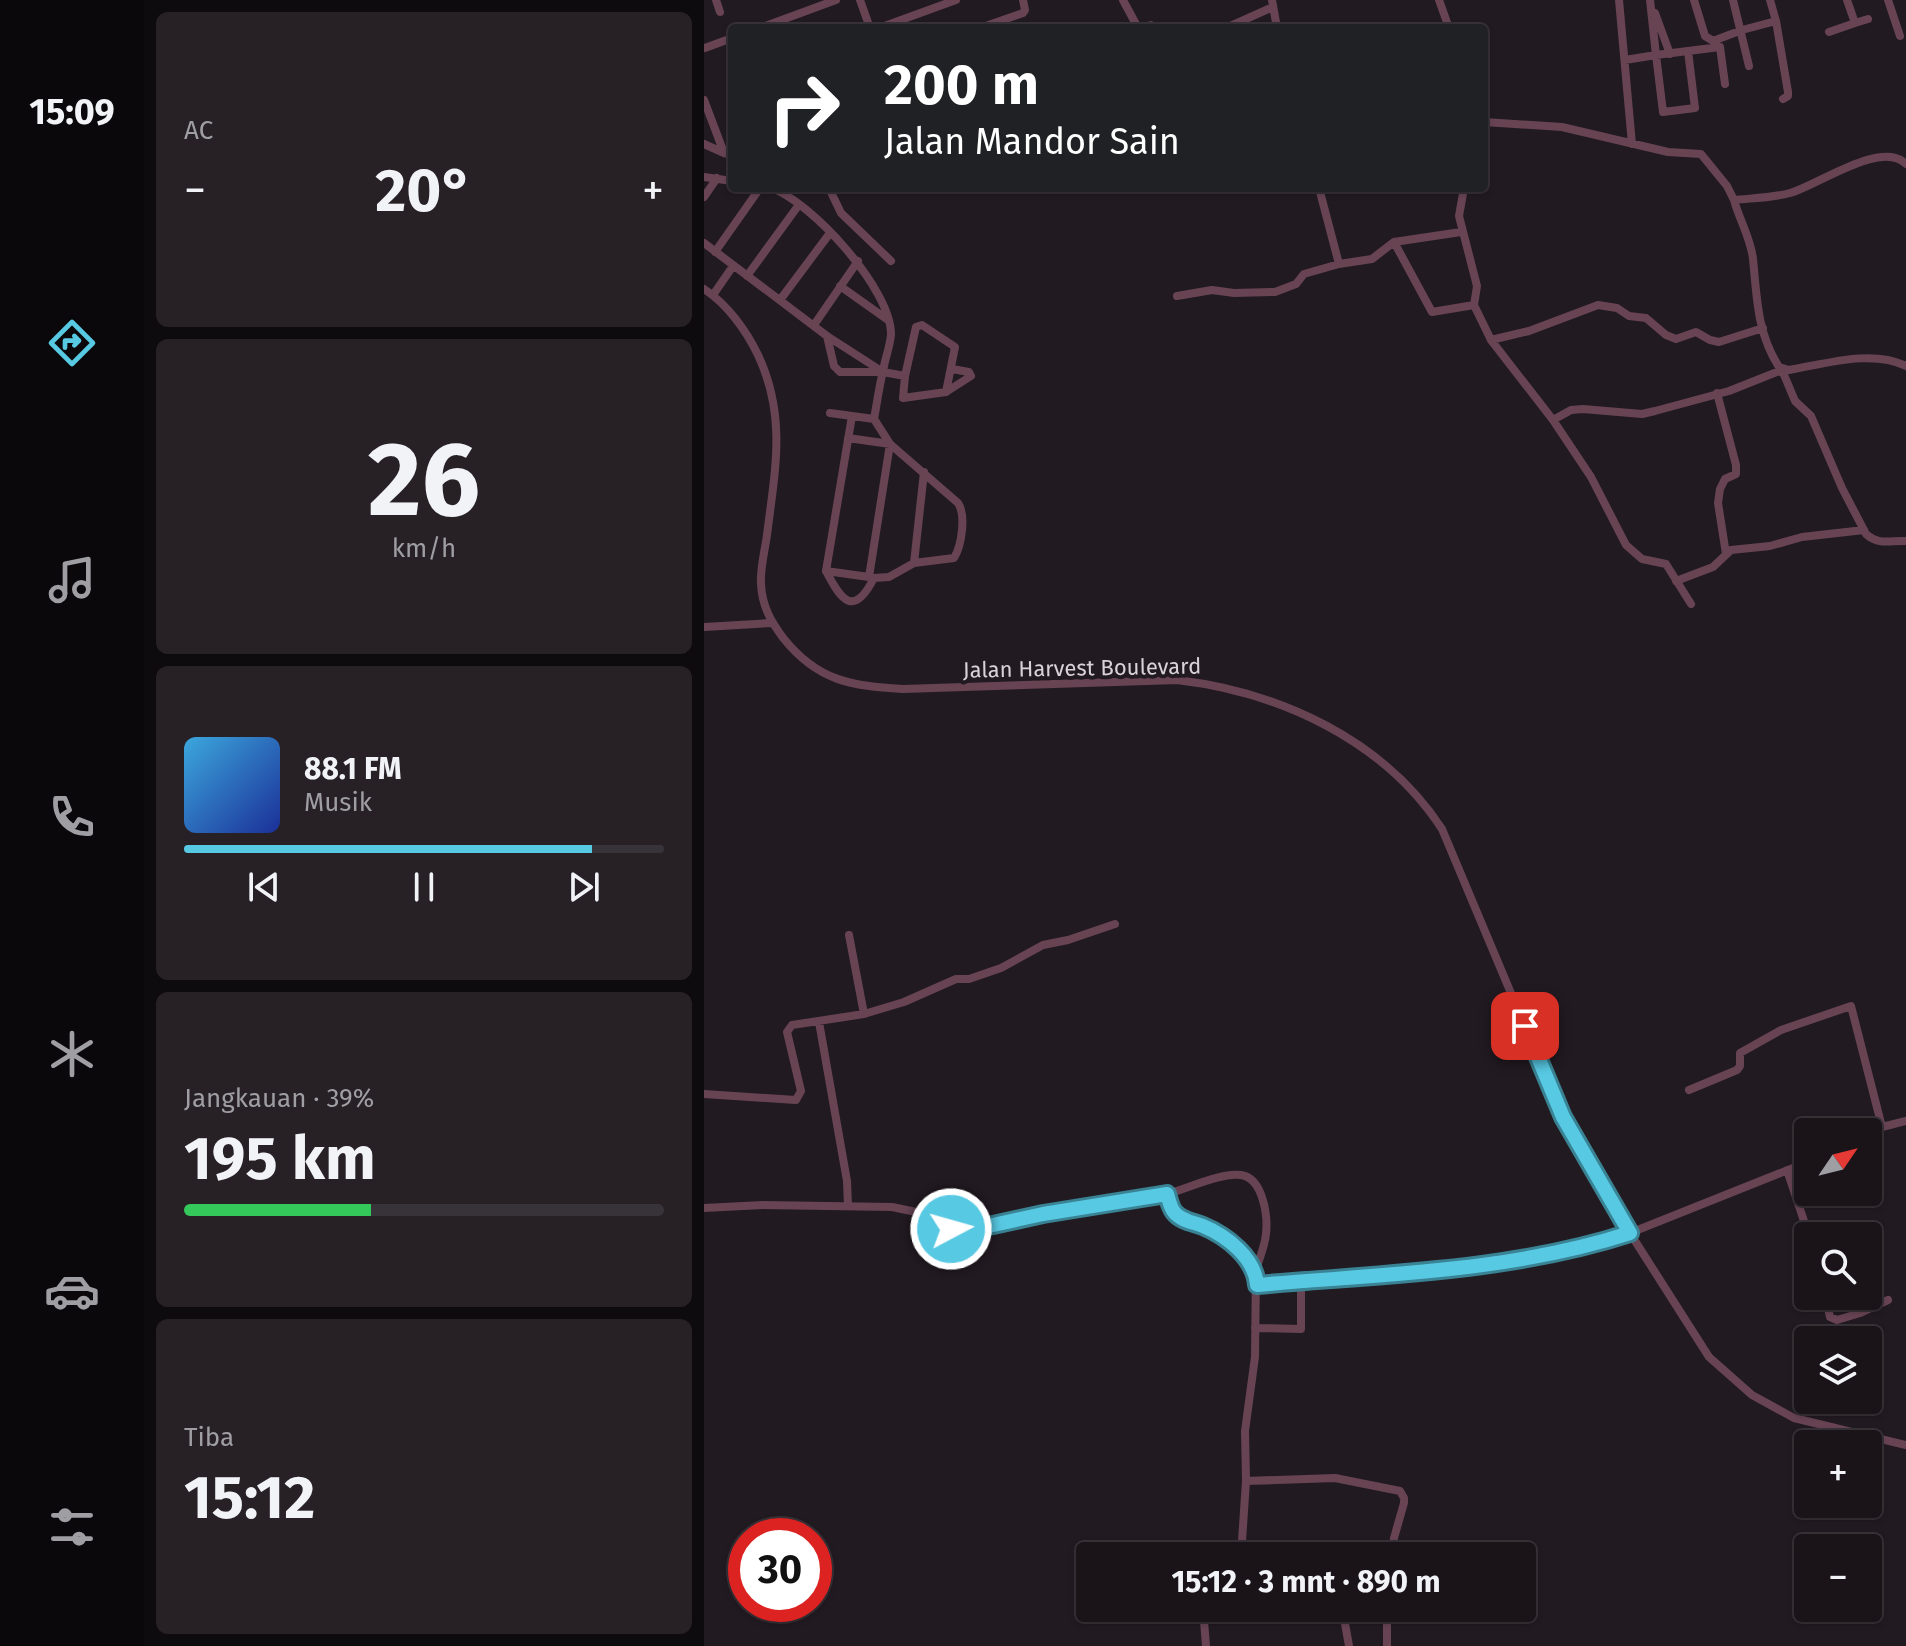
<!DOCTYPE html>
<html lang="id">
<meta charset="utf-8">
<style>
:root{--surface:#1a1419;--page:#272126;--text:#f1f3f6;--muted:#9f9ea2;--line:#383338;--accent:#58c9e3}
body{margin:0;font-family:"Fira Sans",sans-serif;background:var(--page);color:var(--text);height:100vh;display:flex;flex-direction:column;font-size:30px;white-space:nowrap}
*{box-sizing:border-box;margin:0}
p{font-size:26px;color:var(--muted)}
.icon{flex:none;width:44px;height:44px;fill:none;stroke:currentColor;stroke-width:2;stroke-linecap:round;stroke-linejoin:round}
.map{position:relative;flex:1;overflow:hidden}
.side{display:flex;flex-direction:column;gap:12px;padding:12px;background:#0e0b0e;width:560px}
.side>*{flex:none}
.top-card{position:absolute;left:24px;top:24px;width:760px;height:168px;border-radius:8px;box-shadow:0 2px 6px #0004,0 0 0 2px var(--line);background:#202124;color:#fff;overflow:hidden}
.needle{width:52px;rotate:55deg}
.fabs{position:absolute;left:1090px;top:1118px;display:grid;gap:16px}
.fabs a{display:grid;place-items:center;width:88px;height:88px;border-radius:8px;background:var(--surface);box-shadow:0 2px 6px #0004,0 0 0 2px var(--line);font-size:40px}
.speed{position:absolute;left:24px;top:1518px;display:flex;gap:16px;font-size:40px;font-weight:700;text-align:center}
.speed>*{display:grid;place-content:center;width:104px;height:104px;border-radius:50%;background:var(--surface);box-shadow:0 2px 6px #0004,0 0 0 2px var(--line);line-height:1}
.speed .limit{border:12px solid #d22;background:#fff;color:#111}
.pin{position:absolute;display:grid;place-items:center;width:68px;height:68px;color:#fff;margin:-34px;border-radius:16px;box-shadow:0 4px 12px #0006}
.me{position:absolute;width:88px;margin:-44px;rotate:84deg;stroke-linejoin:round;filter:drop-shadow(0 0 6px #0008)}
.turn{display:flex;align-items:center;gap:28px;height:168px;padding:0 24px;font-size:36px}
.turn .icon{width:104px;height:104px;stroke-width:2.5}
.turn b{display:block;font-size:56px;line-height:68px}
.big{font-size:60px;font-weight:700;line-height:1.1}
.side .widget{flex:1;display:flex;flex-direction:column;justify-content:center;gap:12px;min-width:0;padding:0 28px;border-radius:12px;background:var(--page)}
.side .dial{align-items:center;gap:0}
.dial b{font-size:104px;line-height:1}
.song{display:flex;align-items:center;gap:24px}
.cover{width:96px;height:96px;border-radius:12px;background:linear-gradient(135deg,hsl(200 70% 55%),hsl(230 70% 35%))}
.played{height:8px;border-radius:4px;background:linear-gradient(90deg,var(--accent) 85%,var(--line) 85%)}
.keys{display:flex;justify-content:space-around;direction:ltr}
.heat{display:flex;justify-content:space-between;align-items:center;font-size:44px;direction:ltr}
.charge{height:12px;border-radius:6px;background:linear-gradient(90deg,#34c759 39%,var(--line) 0)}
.trip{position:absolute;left:372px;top:1542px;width:460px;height:80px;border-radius:8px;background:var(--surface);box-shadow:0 2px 6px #0004,0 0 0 2px var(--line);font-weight:700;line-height:80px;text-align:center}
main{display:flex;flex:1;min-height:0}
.menu{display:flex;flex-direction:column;width:144px;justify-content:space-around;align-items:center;background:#0a080a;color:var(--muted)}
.menu .icon{width:56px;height:56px}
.menu .current{color:var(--accent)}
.menu b{font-size:36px;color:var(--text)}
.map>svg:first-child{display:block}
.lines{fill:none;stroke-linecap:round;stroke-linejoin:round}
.minor{stroke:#684453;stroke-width:8}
.route-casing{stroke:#398394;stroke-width:20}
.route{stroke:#58c9e3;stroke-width:14}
.labels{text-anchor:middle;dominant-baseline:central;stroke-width:8;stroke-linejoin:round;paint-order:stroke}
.street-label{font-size:22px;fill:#d8d3d8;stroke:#221a21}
</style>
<main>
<nav class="menu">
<b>15:09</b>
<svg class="icon current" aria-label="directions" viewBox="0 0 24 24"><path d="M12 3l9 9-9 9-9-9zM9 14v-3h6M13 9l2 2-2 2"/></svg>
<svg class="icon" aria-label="music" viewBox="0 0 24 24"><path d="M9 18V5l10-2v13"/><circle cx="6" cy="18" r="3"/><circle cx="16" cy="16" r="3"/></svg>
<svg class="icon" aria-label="phone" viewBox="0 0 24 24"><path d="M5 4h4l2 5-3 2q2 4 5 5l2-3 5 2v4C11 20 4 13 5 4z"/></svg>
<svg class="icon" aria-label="climate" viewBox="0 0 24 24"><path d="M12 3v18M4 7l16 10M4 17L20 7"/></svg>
<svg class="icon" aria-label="car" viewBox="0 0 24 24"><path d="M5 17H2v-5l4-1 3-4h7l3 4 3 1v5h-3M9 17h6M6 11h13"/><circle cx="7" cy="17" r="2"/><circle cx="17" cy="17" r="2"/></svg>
<svg class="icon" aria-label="filters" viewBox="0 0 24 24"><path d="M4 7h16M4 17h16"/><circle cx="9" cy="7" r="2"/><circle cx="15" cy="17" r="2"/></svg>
</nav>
<section class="side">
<div class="widget"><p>AC</p>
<div class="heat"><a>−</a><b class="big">20°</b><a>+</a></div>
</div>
<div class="widget dial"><b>26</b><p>km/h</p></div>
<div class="widget">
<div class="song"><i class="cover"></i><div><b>88.1 FM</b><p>Musik</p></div></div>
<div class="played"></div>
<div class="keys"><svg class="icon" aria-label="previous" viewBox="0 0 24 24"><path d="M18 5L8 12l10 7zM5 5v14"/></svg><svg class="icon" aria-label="pause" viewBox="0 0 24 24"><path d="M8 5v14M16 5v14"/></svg><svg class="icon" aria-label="next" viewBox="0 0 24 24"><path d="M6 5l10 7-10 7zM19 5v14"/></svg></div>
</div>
<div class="widget"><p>Jangkauan · 39%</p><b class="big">195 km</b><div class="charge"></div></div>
<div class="widget"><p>Tiba</p><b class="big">15:12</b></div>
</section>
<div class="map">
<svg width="1202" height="1646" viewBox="0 0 1202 1646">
<rect width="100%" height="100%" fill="#221a21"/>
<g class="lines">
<path class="minor" d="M12 0 16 12
M156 0 166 28
M419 0 434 28
M568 0 573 28
M735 0 745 28
M915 0 928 144
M990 0 1001 36 1009 41 1038 30 1072 21 1066 0
M1029 0 1045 66
M1143 0 1151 23 1164 19
M1184 0 1196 36
M951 13 966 54
M1072 21 1084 92V96L1079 99
M56 28 132 0
M175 28 252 0
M276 28 319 13 321 10 319 0
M436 28 447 25 453 28
M522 28 569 7
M1125 32 1151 23
M1 48 28 38
M984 51 991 108 959 112 952 55 1016 47 1021 84
M921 60 952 55 946 0
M0 100 20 153 28 155
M780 122 858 127 964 152 997 154 1023 186 1030 200C1049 198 1067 198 1086 193 1113 186 1177 139 1202 164
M0 144 20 153
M0 177 28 181
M67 188C107 201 188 290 187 335 186 346 181 359 179 371 175 387 173 403 170 419L186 444 254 503C262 515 258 545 250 558L210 563 185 577 170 578C150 617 138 602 122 571L148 416
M125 188 137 213 187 261
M615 188 635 264
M760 188 755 216 773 286 770 305 787 340 849 420 887 477 922 545 938 559 962 564 987 604
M0 197 13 178
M1030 200C1035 219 1047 239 1049 259 1053 298 1053 333 1075 367L1085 370C1121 364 1168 349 1202 366
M690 242 728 312 770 305
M0 243 123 336 179 372
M11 252 56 188
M43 276 94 206
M136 286 184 320
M0 289C23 304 42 330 54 355 83 417 71 470 63 535 61 550 56 568 57 584 58 606 67 622 80 639 114 681 147 686 199 689L473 680C576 692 680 740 738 829L859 1117 926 1233 1005 1357 1048 1395 1090 1418 1202 1445
M9 295 29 266
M473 296 508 290 530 293 571 292 592 284 600 274 635 264 668 259 690 242 757 232
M76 300 126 233
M110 325 154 261
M123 336 130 366 136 372H179L201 376
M787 340 825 331 894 305 913 308 925 316 942 318 962 335 972 339 992 332 1006 340 1015 342 1059 328
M242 392 251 347 218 325 212 327 201 376 199 398 242 392 267 376 265 372 248 369
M1013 393 1032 465V474L1021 479 1016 489 1014 503 1022 554
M126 413 170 419
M849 420 867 410 879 409 938 414 951 411 1025 391 1078 370 1091 401 1107 416 1138 488 1162 534C1175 546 1187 540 1202 541
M144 438 186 444 165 577 170 578
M210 563 220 472
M122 571 165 577
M972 581 1009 567 1027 550 1066 546 1098 537 1160 530
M0 627 67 623
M145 935 160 1014
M115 1022 143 1181 144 1206
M985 1090 1033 1070 1036 1066V1053L1077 1030 1147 1006 1178 1127
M0 1094 92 1100 97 1091 83 1032 88 1025 160 1014 200 1002 252 979H265L297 968 339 945 364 940 411 924
M1164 1137 1178 1127 1202 1121
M1083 1170 1105 1236
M463 1194C482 1189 518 1172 537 1175 559 1178 564 1216 562 1234 561 1246 555 1259 552 1270
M0 1208 59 1205 188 1207 212 1212 247 1229 256 1230 463 1194C472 1227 492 1218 515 1234 530 1244 541 1257 552 1270L551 1357 541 1431 542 1481 537 1556
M553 1285 659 1278 869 1251 926 1233 1104 1162
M1121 1296 1126 1317 1133 1320 1156 1313 1184 1300
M551 1328 597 1329V1281
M542 1481 631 1478 696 1491 700 1498V1503L690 1538 688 1556
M499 1608 502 1646
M635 1608 640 1618 645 1646
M683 1646V1608"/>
</g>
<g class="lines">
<defs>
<path id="route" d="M247 1229 280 1227 339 1214 463 1194C465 1200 466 1207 470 1212 477 1221 489 1222 499 1226 523 1236 551 1258 553 1285 677 1274 806 1272 926 1233L859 1117 821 1026"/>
</defs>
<use href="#route" class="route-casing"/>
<use href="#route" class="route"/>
</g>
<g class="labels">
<g class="street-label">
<text transform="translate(378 668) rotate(-1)">Jalan Harvest Boulevard</text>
</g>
</g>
</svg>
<div class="fabs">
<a><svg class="needle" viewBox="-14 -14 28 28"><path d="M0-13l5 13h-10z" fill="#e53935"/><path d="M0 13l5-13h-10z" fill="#9f9ea2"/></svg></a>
<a><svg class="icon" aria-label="search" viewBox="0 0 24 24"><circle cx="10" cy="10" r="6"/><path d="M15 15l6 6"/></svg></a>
<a><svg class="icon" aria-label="layers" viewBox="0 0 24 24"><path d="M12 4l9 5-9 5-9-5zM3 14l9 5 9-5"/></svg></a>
<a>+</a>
<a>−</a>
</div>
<div class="speed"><div class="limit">30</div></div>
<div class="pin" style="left:821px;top:1026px;background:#d93025"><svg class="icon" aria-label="arrive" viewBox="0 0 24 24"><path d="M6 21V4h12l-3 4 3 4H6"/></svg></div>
<svg class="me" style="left:247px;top:1229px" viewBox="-20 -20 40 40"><circle r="17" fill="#58c9e3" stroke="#fff" stroke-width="3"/><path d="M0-11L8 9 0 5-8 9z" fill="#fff"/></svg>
<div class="trip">15:12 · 3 mnt · 890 m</div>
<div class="top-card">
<div class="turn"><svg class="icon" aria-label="right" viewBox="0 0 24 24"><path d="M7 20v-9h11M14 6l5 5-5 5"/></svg><div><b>200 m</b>Jalan Mandor Sain</div></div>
</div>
</div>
</main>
